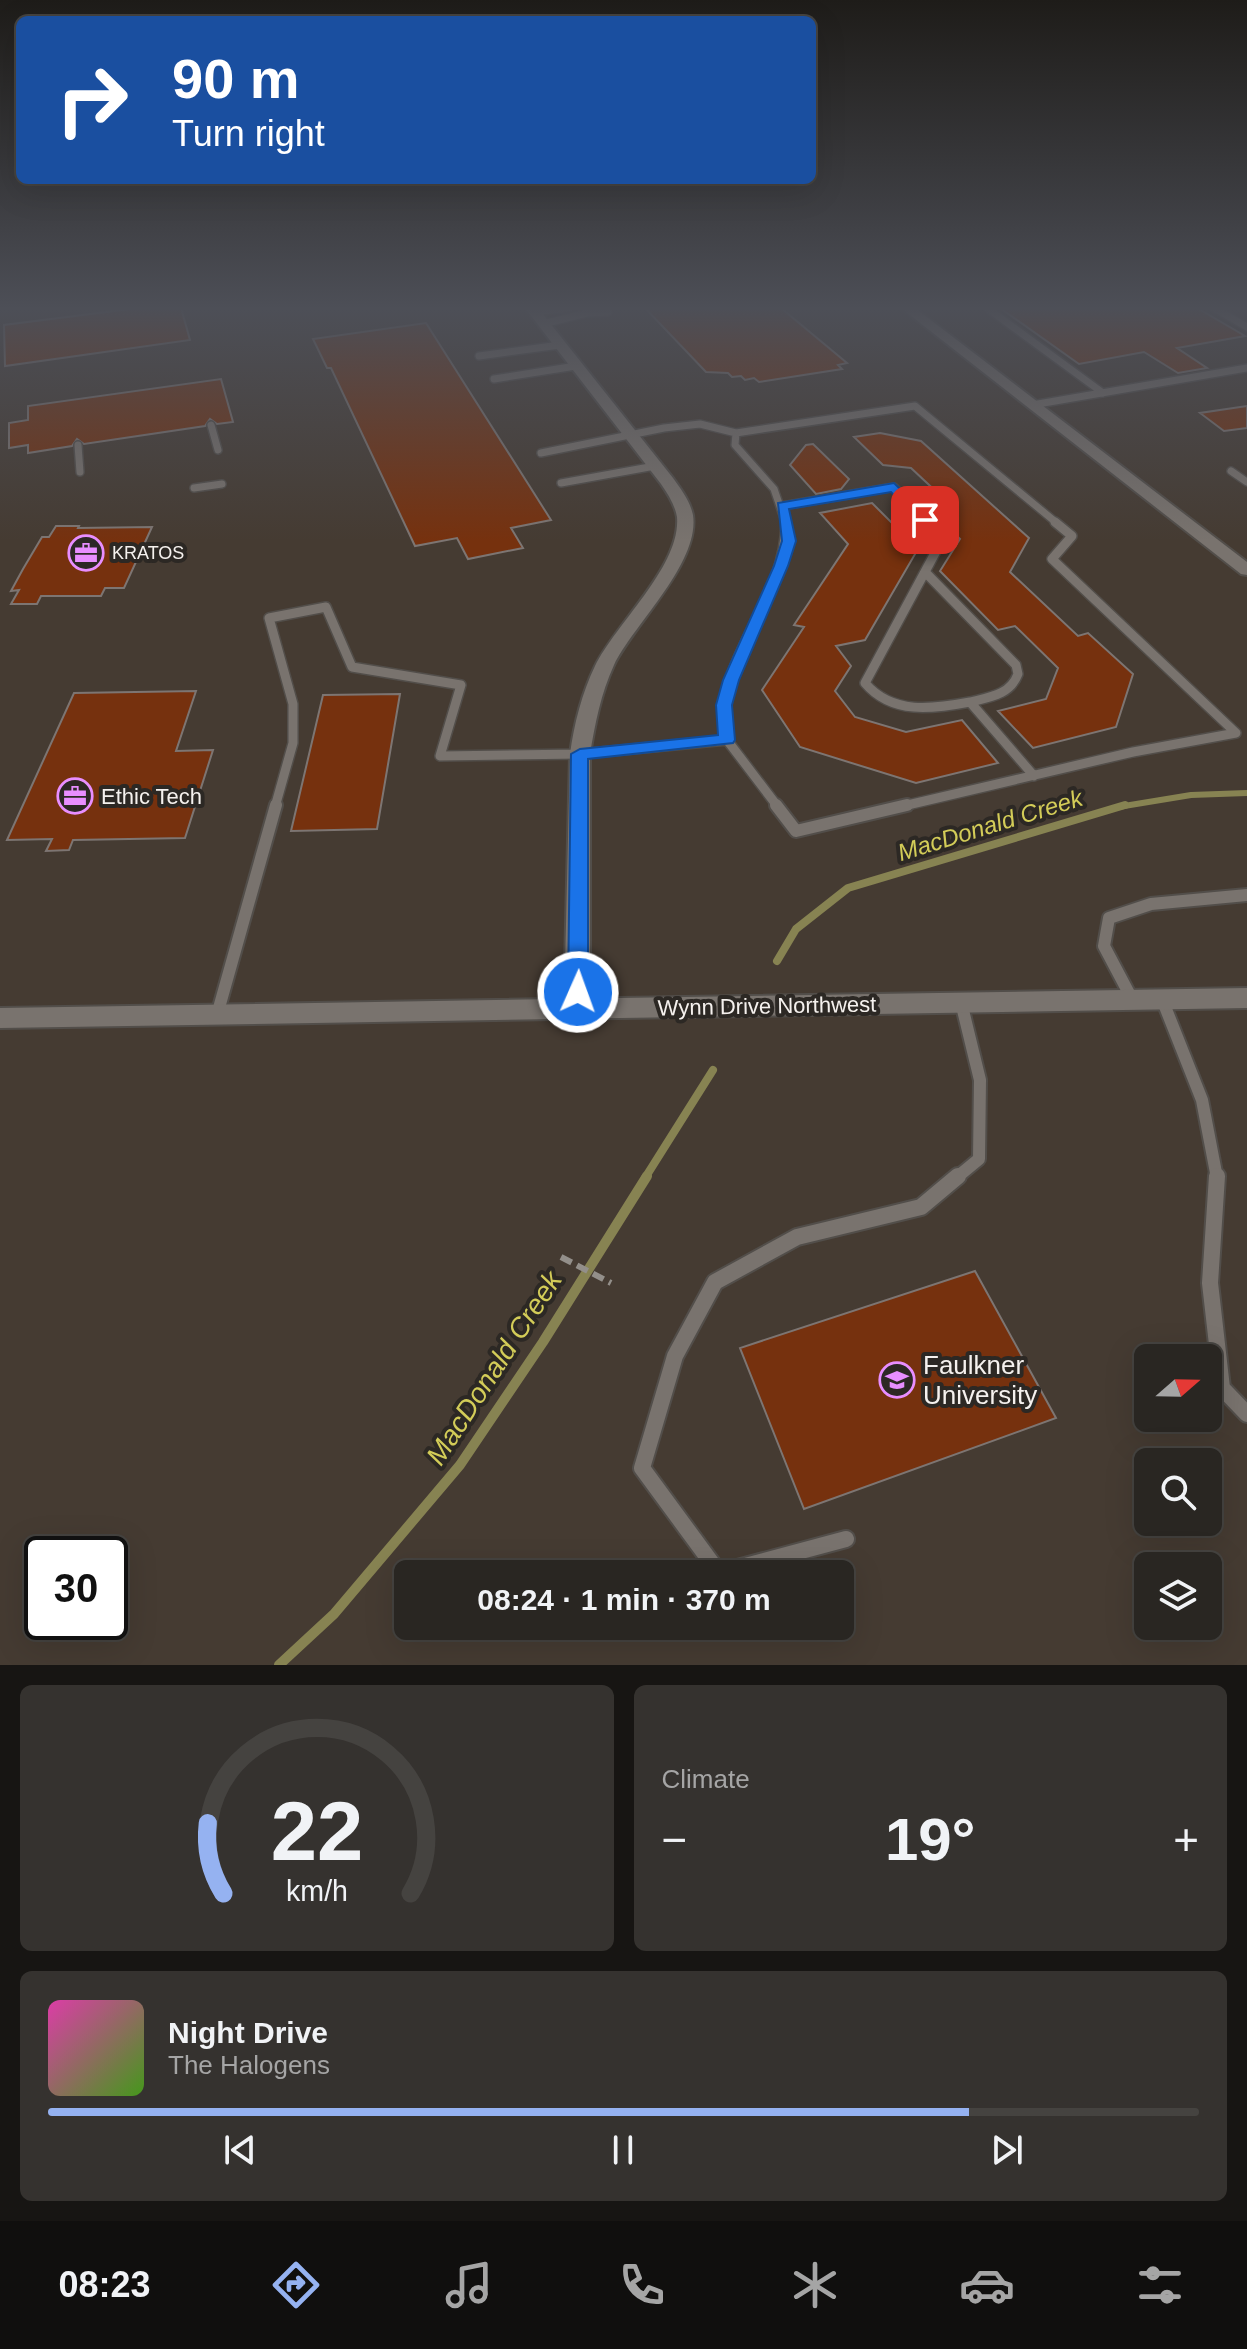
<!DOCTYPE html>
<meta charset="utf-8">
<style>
:root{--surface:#292622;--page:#35322f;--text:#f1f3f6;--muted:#a5a5a5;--line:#454340;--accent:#95b2f1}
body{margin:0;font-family:Helvetica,sans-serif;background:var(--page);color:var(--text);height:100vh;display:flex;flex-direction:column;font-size:30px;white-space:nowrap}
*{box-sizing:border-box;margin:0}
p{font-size:26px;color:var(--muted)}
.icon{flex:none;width:44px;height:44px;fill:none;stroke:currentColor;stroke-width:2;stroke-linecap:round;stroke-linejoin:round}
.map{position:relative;height:1665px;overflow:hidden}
.drawer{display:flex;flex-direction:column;gap:20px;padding:20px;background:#171513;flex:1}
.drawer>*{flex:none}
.top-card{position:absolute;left:16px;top:16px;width:800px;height:168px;border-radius:12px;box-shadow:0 8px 32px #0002,0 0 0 2px var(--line);background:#1a4fa0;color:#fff;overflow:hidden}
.needle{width:52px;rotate:70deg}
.buttons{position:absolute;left:1134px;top:1344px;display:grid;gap:16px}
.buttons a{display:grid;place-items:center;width:88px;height:88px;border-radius:12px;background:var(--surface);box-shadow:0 8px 32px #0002,0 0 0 2px var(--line);font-size:40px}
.speed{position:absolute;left:24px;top:1536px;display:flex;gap:16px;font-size:40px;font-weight:700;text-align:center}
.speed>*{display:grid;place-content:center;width:104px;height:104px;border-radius:50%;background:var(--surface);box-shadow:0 8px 32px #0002,0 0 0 2px var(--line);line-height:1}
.speed .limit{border:4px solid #111;border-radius:12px;background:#fff;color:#111}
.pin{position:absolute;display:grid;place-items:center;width:68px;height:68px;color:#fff;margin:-34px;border-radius:16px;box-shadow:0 4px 12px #0006}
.me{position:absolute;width:88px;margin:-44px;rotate:2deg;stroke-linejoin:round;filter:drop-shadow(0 0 6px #0008)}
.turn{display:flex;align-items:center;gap:28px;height:168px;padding:0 24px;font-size:36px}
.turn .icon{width:104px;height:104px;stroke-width:2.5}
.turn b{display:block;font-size:56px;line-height:68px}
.big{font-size:60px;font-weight:700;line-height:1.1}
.drawer .widget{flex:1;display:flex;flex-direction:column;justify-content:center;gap:12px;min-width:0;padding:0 28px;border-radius:12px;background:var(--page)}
.drawer .dial{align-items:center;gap:0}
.dial svg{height:208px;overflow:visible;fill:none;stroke:var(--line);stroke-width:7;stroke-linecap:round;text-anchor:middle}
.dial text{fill:var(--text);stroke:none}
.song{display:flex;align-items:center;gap:24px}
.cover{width:96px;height:96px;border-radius:12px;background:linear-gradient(135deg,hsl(320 70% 55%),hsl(100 70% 35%))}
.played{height:8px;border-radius:4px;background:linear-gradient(90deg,var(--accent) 80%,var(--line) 80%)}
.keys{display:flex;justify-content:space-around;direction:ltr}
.heat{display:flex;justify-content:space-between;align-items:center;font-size:44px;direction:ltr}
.drawer .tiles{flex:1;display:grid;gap:20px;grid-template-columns:1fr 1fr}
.widget:last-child{grid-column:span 2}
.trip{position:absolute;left:394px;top:1560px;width:460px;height:80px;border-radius:12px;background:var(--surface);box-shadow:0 8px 32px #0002,0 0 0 2px var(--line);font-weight:700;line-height:80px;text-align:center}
.menu{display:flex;height:128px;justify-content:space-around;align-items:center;background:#100f0e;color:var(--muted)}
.menu .icon{width:56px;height:56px}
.menu .on{color:var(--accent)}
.menu b{font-size:36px;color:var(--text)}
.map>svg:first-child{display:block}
.built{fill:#453b32;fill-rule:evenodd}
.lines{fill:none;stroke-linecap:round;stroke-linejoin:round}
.stream-far2{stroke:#878352;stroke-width:6}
.stream-far1{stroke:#878352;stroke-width:8}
.stream{stroke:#878352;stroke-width:10}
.building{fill:#76310e;stroke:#7d7572;stroke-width:2}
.service-far3-casing{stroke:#524e4a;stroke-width:10}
.service-far2-casing{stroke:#524e4a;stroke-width:12}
.service-far1-casing{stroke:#524e4a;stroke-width:16}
.service-casing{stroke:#524e4a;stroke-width:20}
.minor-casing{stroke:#524e4a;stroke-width:4}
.tertiary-casing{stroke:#524e4a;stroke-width:4}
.path{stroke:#938f8a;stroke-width:6;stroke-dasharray:12 6;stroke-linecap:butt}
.service-far3{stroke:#79736e;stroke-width:7}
.service-far2{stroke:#79736e;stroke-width:9}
.service-far1{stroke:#79736e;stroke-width:12}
.service{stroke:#79736e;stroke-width:16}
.minor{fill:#79736e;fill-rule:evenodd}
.tertiary{fill:#79736e;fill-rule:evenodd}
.route{fill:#1a73e8;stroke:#114b97;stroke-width:2}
.labels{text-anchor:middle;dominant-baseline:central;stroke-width:8;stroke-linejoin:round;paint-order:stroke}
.far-poi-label{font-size:18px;fill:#f5f1ee;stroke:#2c2824;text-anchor:start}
.poi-label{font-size:22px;fill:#f5f1ee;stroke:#2c2824;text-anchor:start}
.street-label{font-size:22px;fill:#f5f1ee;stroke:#2c2824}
.water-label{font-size:24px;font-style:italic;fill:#d3cc58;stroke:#2c2824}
.near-poi-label{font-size:26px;fill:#f5f1ee;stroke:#2c2824;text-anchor:start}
.near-water-label{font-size:28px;font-style:italic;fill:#d3cc58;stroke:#2c2824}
</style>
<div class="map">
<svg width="1247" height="1665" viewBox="0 0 1247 1665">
<rect width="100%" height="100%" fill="#37322d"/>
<path class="built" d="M0 308H1247V1665H0ZM1148 1358H1208V1418H1148ZM1148 1462H1208V1522H1148ZM42 1554H110V1622H42ZM1148 1566H1208V1626H1148ZM408 1574H840V1626H408Z"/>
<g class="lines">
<path class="stream-far2" d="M1118 807 1191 795 1247 793"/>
<path class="stream-far1" d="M777 961 796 929 848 888 1125 805
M645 1178 713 1070"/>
<path class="stream" d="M279 1665 334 1614 460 1465 543 1342 647 1176"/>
</g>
<path class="building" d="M138 308H181L190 340 5 366 4 325Z
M645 308H781L847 363 838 365 842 369 759 382 754 378 745 380 741 376 732 377 728 373 706 372Z
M1000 308H1197L1245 336 1177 348 1207 368 1178 373 1144 352 1079 364Z
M426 323 551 520 511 528 523 548 468 559 457 538 415 546 331 368H327L313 339Z
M221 379 233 422 217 424 210 419 205 426 84 444 77 439 72 446 28 453V445L9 448V423L28 420V406Z
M1247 406V428L1224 431 1200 413Z
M880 433 921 441 1029 538 1010 572 1078 636 1088 633 1133 674 1116 727 1033 748 998 711 1046 699 1058 668 1015 626 998 630 940 571 960 539 922 502 943 498 911 468 883 465 854 437Z
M813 444 849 479 841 489 816 494 790 465 806 445Z
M872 503 918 549 865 640 836 646 851 666 835 691 855 717 906 732 962 720 998 763 916 783 800 747 762 690 804 627 794 625 848 544 820 513Z
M56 526H79L78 528 152 527 124 588H105L101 596H41L37 604H11L19 590 11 591 23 569 42 537H49Z
M196 691 176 751 213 750 185 838 73 840 69 850 46 851 52 839 7 840 74 693Z
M400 694 377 829 291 831 323 695Z
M975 1271 1056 1418 804 1509 740 1348Z"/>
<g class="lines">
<defs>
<path id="service-far3" d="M987 308 1103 393
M1214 308 1247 327
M534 312 569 308
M543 324 587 313 608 312
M479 356 560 345
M494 379 576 366
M1032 405 1247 368
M211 425 218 450
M736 433 735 445 774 489 786 524
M78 445 80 472
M541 453 664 428 700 424 736 433 915 406 1058 524
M1231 471 1247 482
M561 483 655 466
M194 488 222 484
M782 506 894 487 929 524"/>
<path id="service-far2" d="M927 522 940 536 941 542 865 683C892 715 933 709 970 702L1034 776
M925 572 1016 665 1018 674C1010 695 990 697 970 702
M727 740C726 728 722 715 724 703 736 637 785 593 786 522
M275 807 293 743V704L269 618 326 607 352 667 461 685 440 756 580 754 727 740 778 807
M899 807 1133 752 1236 733 1052 559 1072 536 1055 522"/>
<path id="service-far1" d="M776 805 796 831 907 805
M1132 999 1104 946 1109 918 1151 904 1247 895
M1162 999 1202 1100 1217 1178
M217 1015 276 805
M956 1178 979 1159 980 1080 961 1002"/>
<path id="service" d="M1217 1176 1210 1283 1222 1388 1247 1414
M846 1539 719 1573 642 1468 675 1356 715 1282 797 1237 921 1207 958 1176"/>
<path id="minor" d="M525 308H538L673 478C681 489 690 501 693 515 700 563 634 624 614 665 601 693 595 724 590 754V1009L586 1016 577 1019 568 1016 564 1009 570 754C574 724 582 693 595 666 616 623 681 566 677 517 675 505 668 494 661 484Z
M901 308H915L1247 562V575L1241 574Z"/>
<path id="tertiary" d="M1247 988V1008L0 1028V1008Z"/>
</defs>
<use href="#service-far3" class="service-far3-casing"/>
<use href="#service-far2" class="service-far2-casing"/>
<use href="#service-far1" class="service-far1-casing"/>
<use href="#service" class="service-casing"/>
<use href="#minor" class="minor-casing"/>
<use href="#tertiary" class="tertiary-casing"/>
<path class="path" d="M561 1257 611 1283"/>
<use href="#service-far3" class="service-far3"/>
<use href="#service-far2" class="service-far2"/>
<use href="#service-far1" class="service-far1"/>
<use href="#service" class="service"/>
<use href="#minor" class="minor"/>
<use href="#tertiary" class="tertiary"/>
</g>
<linearGradient id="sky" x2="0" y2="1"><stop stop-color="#1e1c19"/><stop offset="0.57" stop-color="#4d4f57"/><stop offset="1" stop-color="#4d4f57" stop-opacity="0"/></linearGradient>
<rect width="1247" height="541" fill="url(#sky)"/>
<path class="route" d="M894 483 929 517V522H920L891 492 789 509 796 541 788 566 739 680 732 705 735 740 733 743 588 759V992L585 998H571L568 992 571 754 580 749 718 735 716 705 723 680 774 566 782 541 778 503Z"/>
<defs>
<symbol id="office-ring" viewBox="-11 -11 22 22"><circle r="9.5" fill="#2c2824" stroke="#e88eff" stroke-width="1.5"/><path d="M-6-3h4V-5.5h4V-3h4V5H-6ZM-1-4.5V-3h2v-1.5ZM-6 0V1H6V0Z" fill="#e88eff"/></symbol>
<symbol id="university-ring" viewBox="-11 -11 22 22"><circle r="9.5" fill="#2c2824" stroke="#e88eff" stroke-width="1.5"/><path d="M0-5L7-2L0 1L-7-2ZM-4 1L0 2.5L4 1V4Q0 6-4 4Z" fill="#e88eff"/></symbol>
</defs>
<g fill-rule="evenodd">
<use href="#office-ring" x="66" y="533" width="40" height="40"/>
<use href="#office-ring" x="55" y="776" width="40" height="40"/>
<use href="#university-ring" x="877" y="1360" width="40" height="40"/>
</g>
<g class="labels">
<g class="far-poi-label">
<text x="112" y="553">KRATOS</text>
</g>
<g class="poi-label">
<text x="101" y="796">Ethic Tech</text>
</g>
<g class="street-label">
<text transform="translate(767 1006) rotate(-1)">Wynn Drive Northwest</text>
</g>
<g class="water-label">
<text transform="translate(990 825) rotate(-17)">MacDonald Creek</text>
</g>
<g class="near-poi-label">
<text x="923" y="1365">Faulkner<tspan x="923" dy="30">University</tspan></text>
</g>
<g class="near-water-label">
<text transform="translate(494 1368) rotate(-57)">MacDonald Creek</text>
</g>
</g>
</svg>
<div class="buttons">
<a><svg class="needle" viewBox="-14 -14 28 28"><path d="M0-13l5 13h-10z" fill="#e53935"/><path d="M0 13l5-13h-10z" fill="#a5a5a5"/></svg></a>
<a><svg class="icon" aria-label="search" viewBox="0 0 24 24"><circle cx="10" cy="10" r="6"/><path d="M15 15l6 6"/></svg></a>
<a><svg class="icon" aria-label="layers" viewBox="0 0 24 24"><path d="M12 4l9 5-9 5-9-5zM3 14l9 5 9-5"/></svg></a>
</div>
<div class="speed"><div class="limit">30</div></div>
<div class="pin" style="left:925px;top:520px;background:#d93025"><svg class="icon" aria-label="arrive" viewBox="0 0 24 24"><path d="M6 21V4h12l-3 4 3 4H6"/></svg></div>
<svg class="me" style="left:578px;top:992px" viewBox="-20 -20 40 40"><circle r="17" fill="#1a73e8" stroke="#fff" stroke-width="3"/><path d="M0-11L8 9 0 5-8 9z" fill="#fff"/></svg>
<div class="trip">08:24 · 1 min · 370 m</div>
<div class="top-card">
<div class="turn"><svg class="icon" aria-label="right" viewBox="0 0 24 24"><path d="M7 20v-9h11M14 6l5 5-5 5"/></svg><div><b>90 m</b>Turn right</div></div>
</div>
</div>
<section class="drawer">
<div class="tiles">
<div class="widget dial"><svg viewBox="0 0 100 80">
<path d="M14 69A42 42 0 1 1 86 69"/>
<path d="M14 69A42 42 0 0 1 8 42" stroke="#95b2f1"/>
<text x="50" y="56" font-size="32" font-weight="700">22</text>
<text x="50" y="72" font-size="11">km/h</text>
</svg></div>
<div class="widget"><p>Climate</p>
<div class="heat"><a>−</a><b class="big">19°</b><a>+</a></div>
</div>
<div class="widget">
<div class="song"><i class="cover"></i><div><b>Night Drive</b><p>The Halogens</p></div></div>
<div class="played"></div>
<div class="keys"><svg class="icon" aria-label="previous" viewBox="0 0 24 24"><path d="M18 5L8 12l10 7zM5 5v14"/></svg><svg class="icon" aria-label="pause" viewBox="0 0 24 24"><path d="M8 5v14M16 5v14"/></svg><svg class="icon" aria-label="next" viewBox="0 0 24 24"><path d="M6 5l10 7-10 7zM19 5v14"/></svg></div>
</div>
</div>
</section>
<nav class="menu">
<b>08:23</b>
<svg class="icon on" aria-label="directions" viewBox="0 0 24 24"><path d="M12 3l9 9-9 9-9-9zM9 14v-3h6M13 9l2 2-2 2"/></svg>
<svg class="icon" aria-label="music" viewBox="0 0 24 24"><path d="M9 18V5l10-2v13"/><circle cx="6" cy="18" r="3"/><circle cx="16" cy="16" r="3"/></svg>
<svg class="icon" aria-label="phone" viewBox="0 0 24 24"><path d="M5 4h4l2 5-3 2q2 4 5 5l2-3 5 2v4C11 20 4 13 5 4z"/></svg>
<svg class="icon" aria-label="climate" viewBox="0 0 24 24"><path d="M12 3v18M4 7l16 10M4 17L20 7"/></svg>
<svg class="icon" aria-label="car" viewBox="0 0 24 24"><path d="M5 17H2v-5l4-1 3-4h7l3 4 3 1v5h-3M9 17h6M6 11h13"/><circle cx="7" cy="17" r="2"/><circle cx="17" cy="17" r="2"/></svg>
<svg class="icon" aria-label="filters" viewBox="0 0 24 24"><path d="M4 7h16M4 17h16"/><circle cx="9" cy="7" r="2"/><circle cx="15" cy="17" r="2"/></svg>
</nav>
